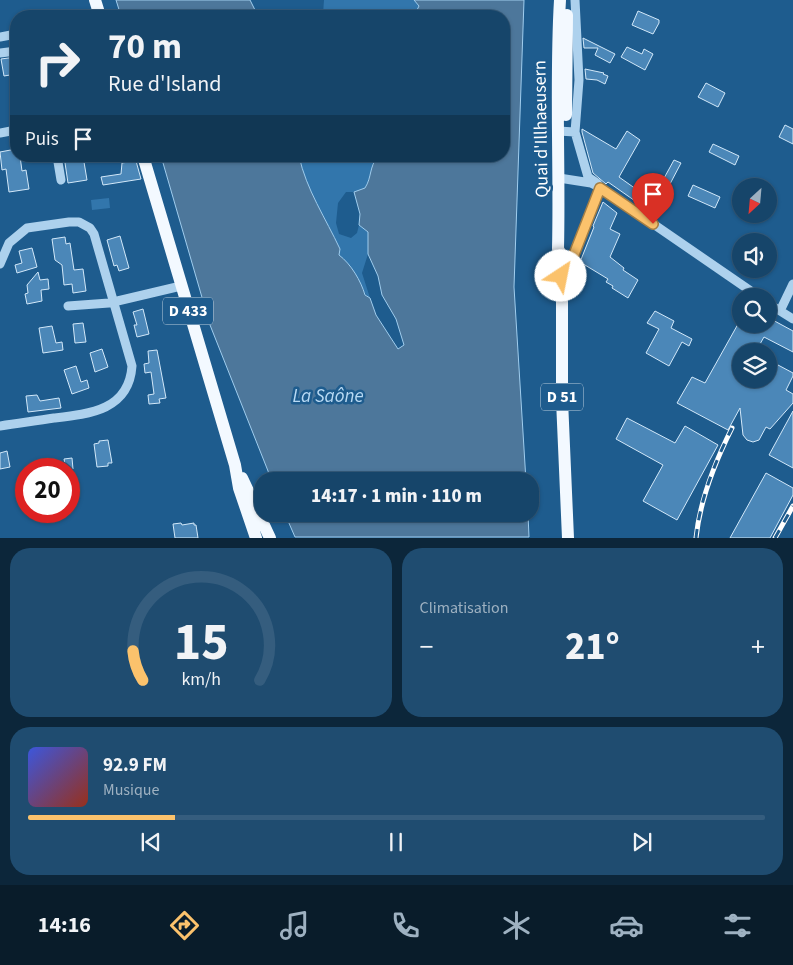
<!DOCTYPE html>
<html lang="fr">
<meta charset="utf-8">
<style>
:root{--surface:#16456a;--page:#1f4c70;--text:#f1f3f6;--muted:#9eb1c1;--line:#355d7e;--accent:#fbc26c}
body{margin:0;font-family:"Source Sans 3",sans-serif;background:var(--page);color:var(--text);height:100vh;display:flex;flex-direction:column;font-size:19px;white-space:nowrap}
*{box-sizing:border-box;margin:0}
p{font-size:16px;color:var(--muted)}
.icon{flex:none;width:28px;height:28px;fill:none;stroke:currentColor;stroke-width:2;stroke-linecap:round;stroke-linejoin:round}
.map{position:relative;height:538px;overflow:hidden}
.side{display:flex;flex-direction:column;gap:10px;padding:10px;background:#0c263a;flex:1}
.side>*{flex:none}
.banner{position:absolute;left:10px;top:10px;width:500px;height:152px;border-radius:20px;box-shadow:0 1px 4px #0004,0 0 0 1px var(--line);background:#16456a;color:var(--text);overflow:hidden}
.needle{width:32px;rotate:206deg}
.controls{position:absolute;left:732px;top:178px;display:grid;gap:10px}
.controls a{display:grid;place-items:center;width:45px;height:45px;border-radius:50%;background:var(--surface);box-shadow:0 1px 4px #0004,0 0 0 1px var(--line);font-size:25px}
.speed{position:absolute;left:15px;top:458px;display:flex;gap:10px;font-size:25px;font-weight:700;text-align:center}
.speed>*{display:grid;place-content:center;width:65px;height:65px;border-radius:50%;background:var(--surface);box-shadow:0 1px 4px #0004,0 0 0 1px var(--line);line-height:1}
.speed .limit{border:8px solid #d22;background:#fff;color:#111}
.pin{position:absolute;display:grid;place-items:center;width:42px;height:42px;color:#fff;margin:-51px -21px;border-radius:50% 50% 50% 0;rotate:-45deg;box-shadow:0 0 5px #0007}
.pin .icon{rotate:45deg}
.me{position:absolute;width:55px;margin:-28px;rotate:34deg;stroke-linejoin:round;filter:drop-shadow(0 0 4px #0008)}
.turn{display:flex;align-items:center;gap:18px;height:105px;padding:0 15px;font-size:22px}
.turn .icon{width:65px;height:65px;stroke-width:2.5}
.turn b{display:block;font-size:35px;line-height:42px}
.then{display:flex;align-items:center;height:48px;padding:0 15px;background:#0003;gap:10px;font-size:19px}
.big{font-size:38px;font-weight:800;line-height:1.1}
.side .tile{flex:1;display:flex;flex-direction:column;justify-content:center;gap:8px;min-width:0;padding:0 18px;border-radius:20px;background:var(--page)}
.side .dial{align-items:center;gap:0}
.dial svg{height:130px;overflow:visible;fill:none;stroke:var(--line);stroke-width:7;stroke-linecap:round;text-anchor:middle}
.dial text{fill:var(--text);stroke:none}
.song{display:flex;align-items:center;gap:15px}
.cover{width:60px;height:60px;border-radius:8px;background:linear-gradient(135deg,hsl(230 70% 55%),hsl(10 70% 35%))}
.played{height:5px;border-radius:2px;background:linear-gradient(90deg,var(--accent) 20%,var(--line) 20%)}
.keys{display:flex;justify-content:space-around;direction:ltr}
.heat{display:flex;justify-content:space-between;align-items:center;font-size:28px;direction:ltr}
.side .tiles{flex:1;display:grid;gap:10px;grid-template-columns:1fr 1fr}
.tile:last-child{grid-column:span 2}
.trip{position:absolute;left:254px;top:472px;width:285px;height:50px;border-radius:20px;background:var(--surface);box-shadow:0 1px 4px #0004,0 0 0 1px var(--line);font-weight:800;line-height:50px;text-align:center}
.tab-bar{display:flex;height:80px;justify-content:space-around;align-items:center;background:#091c2a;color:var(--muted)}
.tab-bar .icon{width:35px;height:35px}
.tab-bar .selected{color:var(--accent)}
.tab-bar b{font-size:22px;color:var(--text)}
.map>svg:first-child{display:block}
.green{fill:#3276ac}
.water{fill:#4d779b;stroke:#a0cdee}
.building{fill:#4b87b8;stroke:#d2e8f9}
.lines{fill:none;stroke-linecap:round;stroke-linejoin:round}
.minor{stroke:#add1ed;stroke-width:9}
.major{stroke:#f3f9ff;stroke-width:12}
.rail-casing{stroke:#fff;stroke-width:5}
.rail{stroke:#1e5c8e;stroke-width:3;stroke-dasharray:9;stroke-linecap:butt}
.route-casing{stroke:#a37e46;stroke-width:12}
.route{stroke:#fbc26c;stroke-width:9}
.labels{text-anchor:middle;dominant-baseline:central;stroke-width:5;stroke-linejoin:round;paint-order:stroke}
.shield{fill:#1e5c8e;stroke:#bccedd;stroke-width:1}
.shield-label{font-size:16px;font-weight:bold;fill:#fff}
.street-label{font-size:18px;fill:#fff;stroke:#1e5c8e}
.water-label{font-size:19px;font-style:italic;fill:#b9daf4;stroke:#1e5c8e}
</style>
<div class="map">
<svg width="793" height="538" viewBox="0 0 793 538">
<rect width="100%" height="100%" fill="#1e5c8e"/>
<path class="green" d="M324 0H414L419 6 414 16H325L323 14Z
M299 156H319L324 159H332L335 156H378C369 168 372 176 365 188L354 192H346L338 203 336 223 339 234 351 238 357 233 359 225 368 232V254L362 273 370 298 367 296 339 255 340 249C326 219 306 189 299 156Z
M109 198 110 208 92 210 91 200Z"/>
<path class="water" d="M116 0H250L258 16H121Z
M414 0H524L514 287 526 481H272L210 325 161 156H299C306 189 326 219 340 249L339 255C351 264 361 281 365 295L370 298 376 315 398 349 404 345 396 319 382 295 378 276 368 254V232L359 225 360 214 354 192 365 188C372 177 369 167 378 156H504V16H414L419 6Z
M285 514H528L529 537H295Z"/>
<path class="building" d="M638 11 659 20V23L653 34 632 25Z
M583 38 615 54 610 63 595 55 598 48H584Z
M627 47 642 54 644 49 653 54 645 70 621 57Z
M16 57V74L4 76 1 59Z
M585 69 604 73 603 74 608 76 605 84 597 80 586 79Z
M706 83 725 93 718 107 698 97Z
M785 125 793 129V144L779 137Z
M582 129 616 149 627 131 640 140 619 177 643 194 638 203 608 182 606 184 593 173 582 132Z
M713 144 739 156 735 165 709 152Z
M16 149V156H20L22 171 26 170 29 189 9 192 6 169 2 170 0 152Z
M64 156H83L87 180 68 183Z
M674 160 681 163 670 184 663 180Z
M136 161 141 179 103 185 101 177 121 174 122 163Z
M693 185 720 197 715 208 688 196Z
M603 202 617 213 610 229 620 234 610 257 624 268 623 270 638 280 628 298 612 288 613 286 606 282 608 279 580 262 594 227 593 226Z
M120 236 129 268 119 271 117 265 114 266 107 240Z
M65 237 66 244 70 243 74 270 83 269 86 291 73 293 72 284 64 285 62 265 55 260 52 239Z
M32 248 37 267 17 273 15 265 22 263 19 251Z
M38 272 40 280 48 279 49 289 41 290 42 301 27 304 25 294 28 293 27 285Z
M143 309 149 334 137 337 134 325H137L133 312Z
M655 311 674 321 671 328 692 339 689 346 682 342 669 366 646 353 659 329 647 323Z
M769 318 793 331V352L764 337 756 351H741V379H753L766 385 778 365 793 373V376L786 390 793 394V403L770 429 766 427 759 440 753 442 747 440 743 435 740 408 728 430 677 403 692 377 705 383 738 324H769Z
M83 323 86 342 75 343 73 324Z
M52 326 56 343 62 342 63 350 43 353 39 328Z
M102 349 108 367 95 372 90 353Z
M157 350 166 398 159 399 160 403 149 404 148 395 154 394 151 372 145 373 144 364 149 363 148 351Z
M76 366 81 382 87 380 89 388 72 394 64 370Z
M37 395 40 401 59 398 61 408 28 412 26 396Z
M793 411V468L769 455Z
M627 418 675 443 685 426 718 445 677 520 643 501 663 465 616 439Z
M108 440 112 463H108V466L97 467 94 444 99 443V441Z
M7 451 10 467 0 469V453Z
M72 458 73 469H66L64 459Z
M766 473 793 488V495L770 538H730Z
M181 523 182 525 194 523V525H196L198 538H175L173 524Z"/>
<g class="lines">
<path class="minor" d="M81 16 98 12
M0 37 16 34
M0 53 16 51
M558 131 575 132 579 80 575 0
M0 133 16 130
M57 156 61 180
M559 178 591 183 601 188 758 296
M0 264 9 243 27 228 69 222H79L90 228 94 234 132 366C129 410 90 414 54 418 36 421 18 423 0 426
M561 276 566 275 601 188 597 183 588 177 575 132
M769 304 793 319
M68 306 109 303 181 286
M780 311 793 284"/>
<path class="major" d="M95 0 100 16
M560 0C555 83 560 166 558 249L562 256V400L568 538
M566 115 567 15
M143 156 235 465 239 488 256 538
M242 478 270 538"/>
<defs>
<path id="rail" d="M696 538C700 499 715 462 732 428
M775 538 793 506"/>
</defs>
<use href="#rail" class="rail-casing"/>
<use href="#rail" class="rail"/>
</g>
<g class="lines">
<defs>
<path id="route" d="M561 276 566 275 600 188 653 224"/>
</defs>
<use href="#route" class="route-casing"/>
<use href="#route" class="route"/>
</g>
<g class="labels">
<g class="shield">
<rect x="163" y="297.5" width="50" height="27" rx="4"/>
<rect x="541" y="383.5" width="42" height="27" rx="4"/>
</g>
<g class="shield-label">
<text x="188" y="311">D 433</text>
<text x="562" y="397">D 51</text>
</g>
<g class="street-label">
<text transform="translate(541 129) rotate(-91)">Quai d'Illhaeusern</text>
</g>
<g class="water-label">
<text x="328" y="396">La Saône</text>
</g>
</g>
</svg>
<div class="controls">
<a><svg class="needle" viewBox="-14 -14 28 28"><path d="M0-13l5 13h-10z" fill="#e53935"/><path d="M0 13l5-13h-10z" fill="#9eb1c1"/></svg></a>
<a><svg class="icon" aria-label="sound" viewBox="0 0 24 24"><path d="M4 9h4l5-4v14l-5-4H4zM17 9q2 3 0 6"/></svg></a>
<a><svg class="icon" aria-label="search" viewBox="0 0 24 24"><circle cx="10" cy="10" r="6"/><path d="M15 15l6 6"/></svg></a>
<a><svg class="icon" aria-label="layers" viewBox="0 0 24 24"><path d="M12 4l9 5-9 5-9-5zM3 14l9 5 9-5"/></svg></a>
</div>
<div class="speed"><div class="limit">20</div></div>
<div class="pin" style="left:653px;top:224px;background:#d93025"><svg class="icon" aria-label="arrive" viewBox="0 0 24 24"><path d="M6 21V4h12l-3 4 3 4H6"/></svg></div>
<svg class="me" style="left:561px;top:276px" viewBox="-20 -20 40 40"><circle r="19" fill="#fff"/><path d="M0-13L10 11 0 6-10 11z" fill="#fbc26c"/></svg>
<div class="trip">14:17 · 1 min · 110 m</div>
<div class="banner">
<div class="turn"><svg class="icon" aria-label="right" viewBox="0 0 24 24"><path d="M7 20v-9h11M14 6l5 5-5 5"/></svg><div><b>70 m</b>Rue d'Island</div></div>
<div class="then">Puis<svg class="icon" aria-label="arrive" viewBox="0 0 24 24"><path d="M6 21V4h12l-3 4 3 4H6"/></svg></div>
</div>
</div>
<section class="side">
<div class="tiles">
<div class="tile dial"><svg viewBox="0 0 100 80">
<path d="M14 69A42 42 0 1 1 86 69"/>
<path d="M14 69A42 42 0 0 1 8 51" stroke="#fbc26c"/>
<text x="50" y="56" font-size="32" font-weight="700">15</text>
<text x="50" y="72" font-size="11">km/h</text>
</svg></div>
<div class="tile"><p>Climatisation</p>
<div class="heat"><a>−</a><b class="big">21°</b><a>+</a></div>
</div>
<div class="tile">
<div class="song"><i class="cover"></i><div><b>92.9 FM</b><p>Musique</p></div></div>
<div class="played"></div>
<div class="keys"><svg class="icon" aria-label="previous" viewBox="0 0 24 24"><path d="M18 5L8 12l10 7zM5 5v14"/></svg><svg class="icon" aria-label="pause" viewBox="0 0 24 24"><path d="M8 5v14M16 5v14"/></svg><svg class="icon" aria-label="next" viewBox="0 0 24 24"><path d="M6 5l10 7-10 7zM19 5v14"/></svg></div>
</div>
</div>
</section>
<nav class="tab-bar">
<b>14:16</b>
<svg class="icon selected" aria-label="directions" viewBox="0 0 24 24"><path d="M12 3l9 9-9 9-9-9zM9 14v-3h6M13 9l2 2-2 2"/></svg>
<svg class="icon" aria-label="music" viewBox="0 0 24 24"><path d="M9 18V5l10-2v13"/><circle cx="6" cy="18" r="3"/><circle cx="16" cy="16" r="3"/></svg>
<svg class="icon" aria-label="phone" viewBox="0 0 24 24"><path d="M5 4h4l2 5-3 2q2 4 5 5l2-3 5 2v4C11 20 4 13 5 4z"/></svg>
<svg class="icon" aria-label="climate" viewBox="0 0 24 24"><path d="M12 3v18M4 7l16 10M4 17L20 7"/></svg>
<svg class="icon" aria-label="car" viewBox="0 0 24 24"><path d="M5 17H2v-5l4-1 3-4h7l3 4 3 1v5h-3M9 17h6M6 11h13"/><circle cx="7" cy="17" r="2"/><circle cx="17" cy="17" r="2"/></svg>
<svg class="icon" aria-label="filters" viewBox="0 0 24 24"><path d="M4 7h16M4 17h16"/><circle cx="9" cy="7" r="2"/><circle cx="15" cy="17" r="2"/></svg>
</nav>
